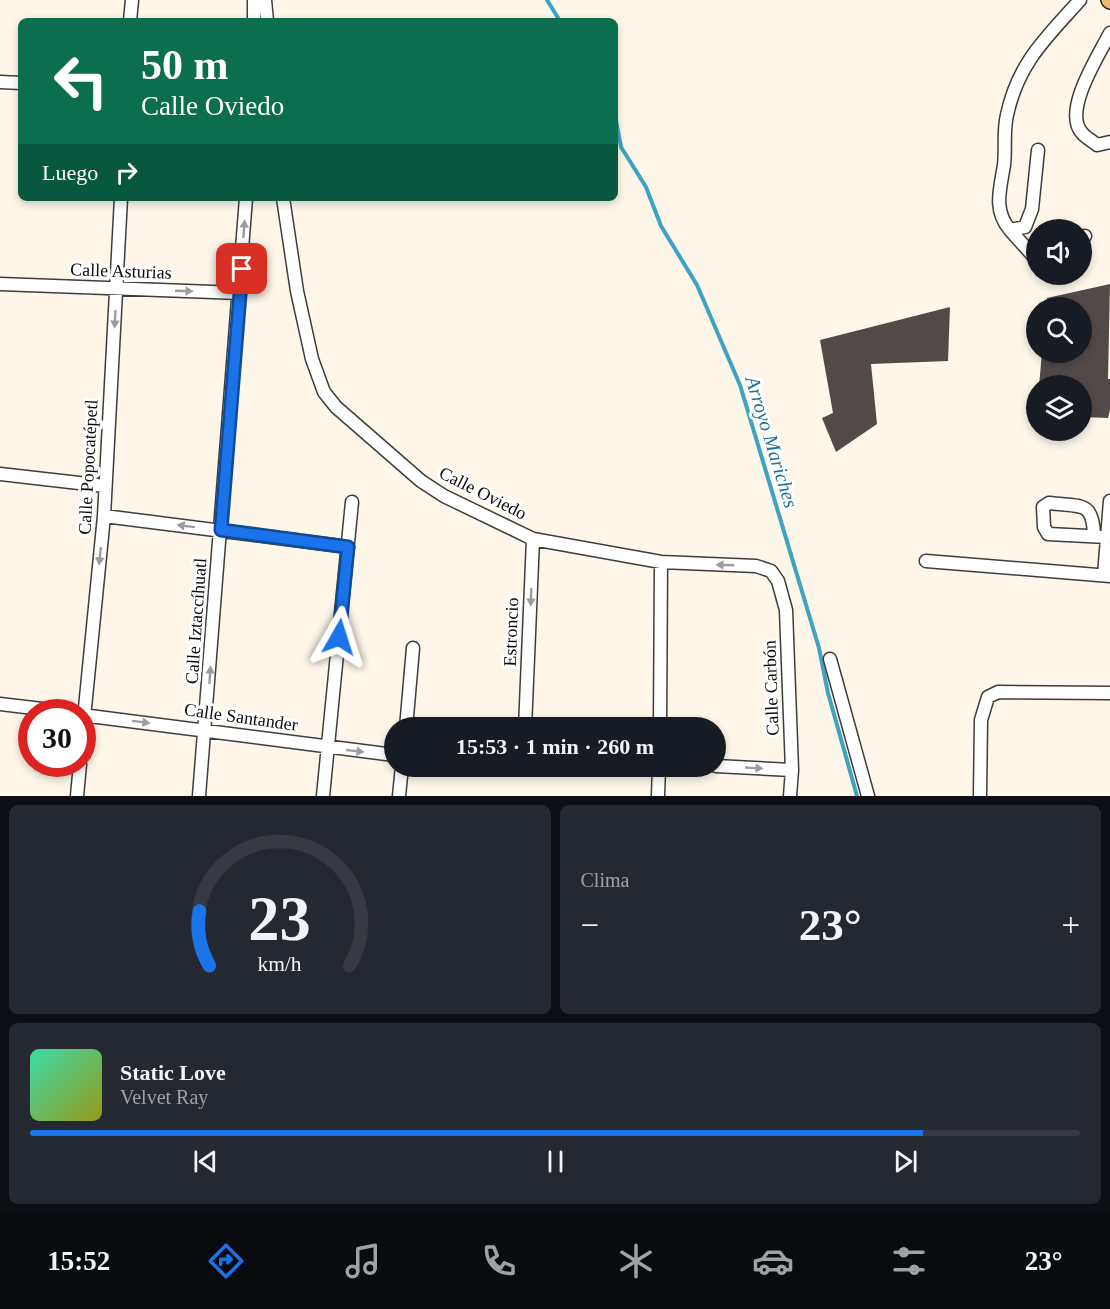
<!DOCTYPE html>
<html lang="es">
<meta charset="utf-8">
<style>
:root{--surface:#171b24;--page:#242831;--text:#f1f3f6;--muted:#9ea1a6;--line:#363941;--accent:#1a73e8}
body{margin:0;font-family:Georgia,serif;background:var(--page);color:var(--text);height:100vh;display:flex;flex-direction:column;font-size:22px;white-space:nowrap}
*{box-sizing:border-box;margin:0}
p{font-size:20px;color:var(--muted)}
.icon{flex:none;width:33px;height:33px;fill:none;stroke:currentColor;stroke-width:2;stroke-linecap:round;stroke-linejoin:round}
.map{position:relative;height:796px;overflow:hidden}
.panel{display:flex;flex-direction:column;gap:9px;padding:9px;background:#0d0f14;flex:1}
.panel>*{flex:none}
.guide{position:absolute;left:18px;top:18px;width:600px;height:183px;border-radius:9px;box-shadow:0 3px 9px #0003;background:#0b6e4f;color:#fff;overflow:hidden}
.tools{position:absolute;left:1026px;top:219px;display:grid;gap:12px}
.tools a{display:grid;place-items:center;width:66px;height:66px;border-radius:50%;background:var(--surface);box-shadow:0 3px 9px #0003;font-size:30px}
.speed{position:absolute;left:18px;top:699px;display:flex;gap:12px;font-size:30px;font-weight:700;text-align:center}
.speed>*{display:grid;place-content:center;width:78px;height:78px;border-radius:50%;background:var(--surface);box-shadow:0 3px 9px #0003;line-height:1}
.speed .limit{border:9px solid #d22;background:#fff;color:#111}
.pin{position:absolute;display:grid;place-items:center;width:51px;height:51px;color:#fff;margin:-26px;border-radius:12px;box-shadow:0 3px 9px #0006}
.me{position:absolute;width:66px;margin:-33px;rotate:6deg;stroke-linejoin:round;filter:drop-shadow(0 0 4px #0008)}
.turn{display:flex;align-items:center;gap:21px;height:126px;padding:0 24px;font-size:27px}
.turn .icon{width:78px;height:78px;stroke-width:2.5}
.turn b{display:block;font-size:42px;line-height:51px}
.then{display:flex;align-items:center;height:57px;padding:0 24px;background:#0003;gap:12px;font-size:22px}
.big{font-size:45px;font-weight:700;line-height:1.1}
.panel .card{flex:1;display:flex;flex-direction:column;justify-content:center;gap:9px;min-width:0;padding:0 21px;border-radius:9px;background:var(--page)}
.panel .dial{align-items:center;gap:0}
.dial svg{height:156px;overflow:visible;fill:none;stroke:var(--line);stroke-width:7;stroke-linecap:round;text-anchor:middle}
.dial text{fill:var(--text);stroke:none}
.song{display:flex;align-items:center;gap:18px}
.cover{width:72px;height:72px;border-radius:9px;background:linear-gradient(135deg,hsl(160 70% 55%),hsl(60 70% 35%))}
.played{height:6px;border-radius:3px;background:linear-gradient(90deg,var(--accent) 85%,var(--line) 85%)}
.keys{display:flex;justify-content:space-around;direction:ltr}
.heat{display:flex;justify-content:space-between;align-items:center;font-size:33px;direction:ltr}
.panel .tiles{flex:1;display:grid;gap:9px;grid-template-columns:1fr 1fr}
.card:last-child{grid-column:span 2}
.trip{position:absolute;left:384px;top:717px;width:342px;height:60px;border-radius:30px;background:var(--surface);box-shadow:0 3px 9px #0003;font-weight:700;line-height:60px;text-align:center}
.tabs{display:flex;height:96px;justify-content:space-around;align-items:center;background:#090b0e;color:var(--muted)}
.tabs .icon{width:42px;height:42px}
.tabs .current{color:var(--accent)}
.tabs b{font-size:27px;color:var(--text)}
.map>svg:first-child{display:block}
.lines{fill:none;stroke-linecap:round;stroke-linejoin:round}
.stream{stroke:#3ea2c2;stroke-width:4}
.building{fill:#524a48}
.minor-casing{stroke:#3d3d3d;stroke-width:15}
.major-casing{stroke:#1b1b1b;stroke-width:18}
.minor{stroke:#fff;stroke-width:12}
.major{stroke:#eeb969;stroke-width:15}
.oneway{fill:#9d9d9d}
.route-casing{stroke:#114b97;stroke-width:15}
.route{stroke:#1a73e8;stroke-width:10}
.labels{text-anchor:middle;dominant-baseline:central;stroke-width:6;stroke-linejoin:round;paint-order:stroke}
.street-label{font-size:18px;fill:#0a0a0a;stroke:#fff}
.water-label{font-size:20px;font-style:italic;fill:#1e7192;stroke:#fff}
</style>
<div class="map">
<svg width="1110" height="796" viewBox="0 0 1110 796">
<rect width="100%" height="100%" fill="#fdf6e9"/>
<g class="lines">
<path class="stream" d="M547 0 560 21
M615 115 621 147 646 187 661 226 697 285 740 385 819 648 828 693 857 796"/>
</g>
<path class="building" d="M1110 284 1108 379H1110V410L1108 418 1082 417V386H1039L1042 352H1082V308H1046L1047 298Z
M950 307 948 361 871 364 877 424 836 452 822 418 833 413 820 340Z"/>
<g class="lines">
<defs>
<path id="minor" d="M265 0 267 21
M130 21 132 0
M254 21V0
M1110 33C1099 55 1062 111 1082 133 1086 138 1093 141 1097 145L1110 142
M0 82 21 83
M1038 150 1032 209 1025 227 1010 230C993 210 1000 190 1004 165 1006 149 1003 131 1007 115 1018 63 1046 38 1080 0
M283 198 297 291 312 359 324 392 336 407 421 481 444 496 533 539 661 562 756 566 771 571 778 581 786 610 792 770 790 796
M1010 230 1036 259
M1082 240 1085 236
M0 284 240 293
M0 474 105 486
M104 516 348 547
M1094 536C1093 500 1081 507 1049 503L1043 507 1044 527 1048 534 1107 537
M926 561 1110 576
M1104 575 1110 501
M830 659 868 796
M0 704 67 712
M82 715 394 755
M406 728 413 648
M525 728 533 539
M660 728 661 562
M82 738 104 516 121 198
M716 766 792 770
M77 796 80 764
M199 796 246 198
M323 796 352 502
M399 796 402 766
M658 796 659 766
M980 796 981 720 988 697 998 692 1110 693"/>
<path id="major" d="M1109 0 1110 1"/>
</defs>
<use href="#minor" class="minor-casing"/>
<use href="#major" class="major-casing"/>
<use href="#minor" class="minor"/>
<use href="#major" class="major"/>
</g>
<defs><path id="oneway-solid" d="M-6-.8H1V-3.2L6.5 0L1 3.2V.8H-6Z" transform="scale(1.5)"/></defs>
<g class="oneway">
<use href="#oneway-solid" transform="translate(244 229) rotate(-86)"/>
<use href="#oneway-solid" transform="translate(184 291) rotate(2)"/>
<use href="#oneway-solid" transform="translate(115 319) rotate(93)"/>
<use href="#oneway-solid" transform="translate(186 526) rotate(-173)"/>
<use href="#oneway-solid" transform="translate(100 556) rotate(96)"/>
<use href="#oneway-solid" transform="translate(725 565) rotate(-178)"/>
<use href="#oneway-solid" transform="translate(531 597) rotate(92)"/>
<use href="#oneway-solid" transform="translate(210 675) rotate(-86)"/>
<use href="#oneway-solid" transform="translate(141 722) rotate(7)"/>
<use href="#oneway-solid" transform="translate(355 751) rotate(6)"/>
<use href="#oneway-solid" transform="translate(754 768) rotate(3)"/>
</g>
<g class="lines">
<defs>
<path id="route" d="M242 269 221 530 348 547 339 637"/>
</defs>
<use href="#route" class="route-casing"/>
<use href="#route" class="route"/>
</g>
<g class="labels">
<g class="street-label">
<text transform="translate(121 271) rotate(2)">Calle Asturias</text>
<text transform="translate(88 467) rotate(-87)">Calle Popocatépetl</text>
<text transform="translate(483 493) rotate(27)">Calle Oviedo</text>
<text transform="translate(196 621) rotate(-86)">Calle Iztaccíhuatl</text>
<text transform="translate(511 632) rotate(-88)">Estroncio</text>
<text transform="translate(771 688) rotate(-92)">Calle Carbón</text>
<text transform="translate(241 717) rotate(8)">Calle Santander</text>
</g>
<g class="water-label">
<text transform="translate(772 442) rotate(73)">Arroyo Mariches</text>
</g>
</g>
</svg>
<div class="tools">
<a><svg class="icon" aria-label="sound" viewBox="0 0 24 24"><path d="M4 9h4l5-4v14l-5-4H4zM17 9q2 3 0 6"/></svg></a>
<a><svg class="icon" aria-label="search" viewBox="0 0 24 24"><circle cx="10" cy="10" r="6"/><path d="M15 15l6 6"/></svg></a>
<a><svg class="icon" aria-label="layers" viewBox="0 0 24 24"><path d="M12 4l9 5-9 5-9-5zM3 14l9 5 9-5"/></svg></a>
</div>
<div class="speed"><div class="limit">30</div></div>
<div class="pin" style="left:242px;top:269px;background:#d93025"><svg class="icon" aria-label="arrive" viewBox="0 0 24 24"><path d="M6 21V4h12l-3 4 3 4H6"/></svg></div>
<svg class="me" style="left:339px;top:637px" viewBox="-20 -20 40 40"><path d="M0-17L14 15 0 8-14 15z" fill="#1a73e8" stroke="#fff" stroke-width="4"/></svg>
<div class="trip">15:53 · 1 min · 260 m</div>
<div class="guide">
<div class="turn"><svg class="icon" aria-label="left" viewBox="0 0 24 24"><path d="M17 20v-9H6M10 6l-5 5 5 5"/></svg><div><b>50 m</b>Calle Oviedo</div></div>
<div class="then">Luego<svg class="icon" aria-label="right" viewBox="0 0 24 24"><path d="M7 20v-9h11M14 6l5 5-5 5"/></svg></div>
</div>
</div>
<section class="panel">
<div class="tiles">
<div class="card dial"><svg viewBox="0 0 100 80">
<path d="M14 69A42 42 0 1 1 86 69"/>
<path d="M14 69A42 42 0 0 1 9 41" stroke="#1a73e8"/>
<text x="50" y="56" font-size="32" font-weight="700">23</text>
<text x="50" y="72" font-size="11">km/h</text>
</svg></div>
<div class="card"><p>Clima</p>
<div class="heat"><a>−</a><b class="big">23°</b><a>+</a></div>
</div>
<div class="card">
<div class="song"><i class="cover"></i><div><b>Static Love</b><p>Velvet Ray</p></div></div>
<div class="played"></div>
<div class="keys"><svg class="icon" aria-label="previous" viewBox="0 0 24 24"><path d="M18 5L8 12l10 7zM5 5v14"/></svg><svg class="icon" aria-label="pause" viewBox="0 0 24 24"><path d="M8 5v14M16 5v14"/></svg><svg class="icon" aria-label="next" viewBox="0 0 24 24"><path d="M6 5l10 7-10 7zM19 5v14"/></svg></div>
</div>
</div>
</section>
<nav class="tabs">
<b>15:52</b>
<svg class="icon current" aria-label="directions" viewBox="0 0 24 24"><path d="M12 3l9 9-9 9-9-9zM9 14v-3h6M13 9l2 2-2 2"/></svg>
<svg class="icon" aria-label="music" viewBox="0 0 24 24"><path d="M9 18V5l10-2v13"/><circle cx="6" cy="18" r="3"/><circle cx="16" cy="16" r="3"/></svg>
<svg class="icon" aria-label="phone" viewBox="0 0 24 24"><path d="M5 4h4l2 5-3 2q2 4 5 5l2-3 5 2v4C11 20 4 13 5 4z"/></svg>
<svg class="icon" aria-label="climate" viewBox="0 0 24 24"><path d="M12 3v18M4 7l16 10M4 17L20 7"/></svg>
<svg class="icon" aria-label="car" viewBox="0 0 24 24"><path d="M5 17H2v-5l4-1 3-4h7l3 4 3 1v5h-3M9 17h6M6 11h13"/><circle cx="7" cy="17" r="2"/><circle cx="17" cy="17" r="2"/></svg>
<svg class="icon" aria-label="filters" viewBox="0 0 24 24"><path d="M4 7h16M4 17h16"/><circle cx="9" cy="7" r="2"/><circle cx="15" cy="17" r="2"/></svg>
<b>23°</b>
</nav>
